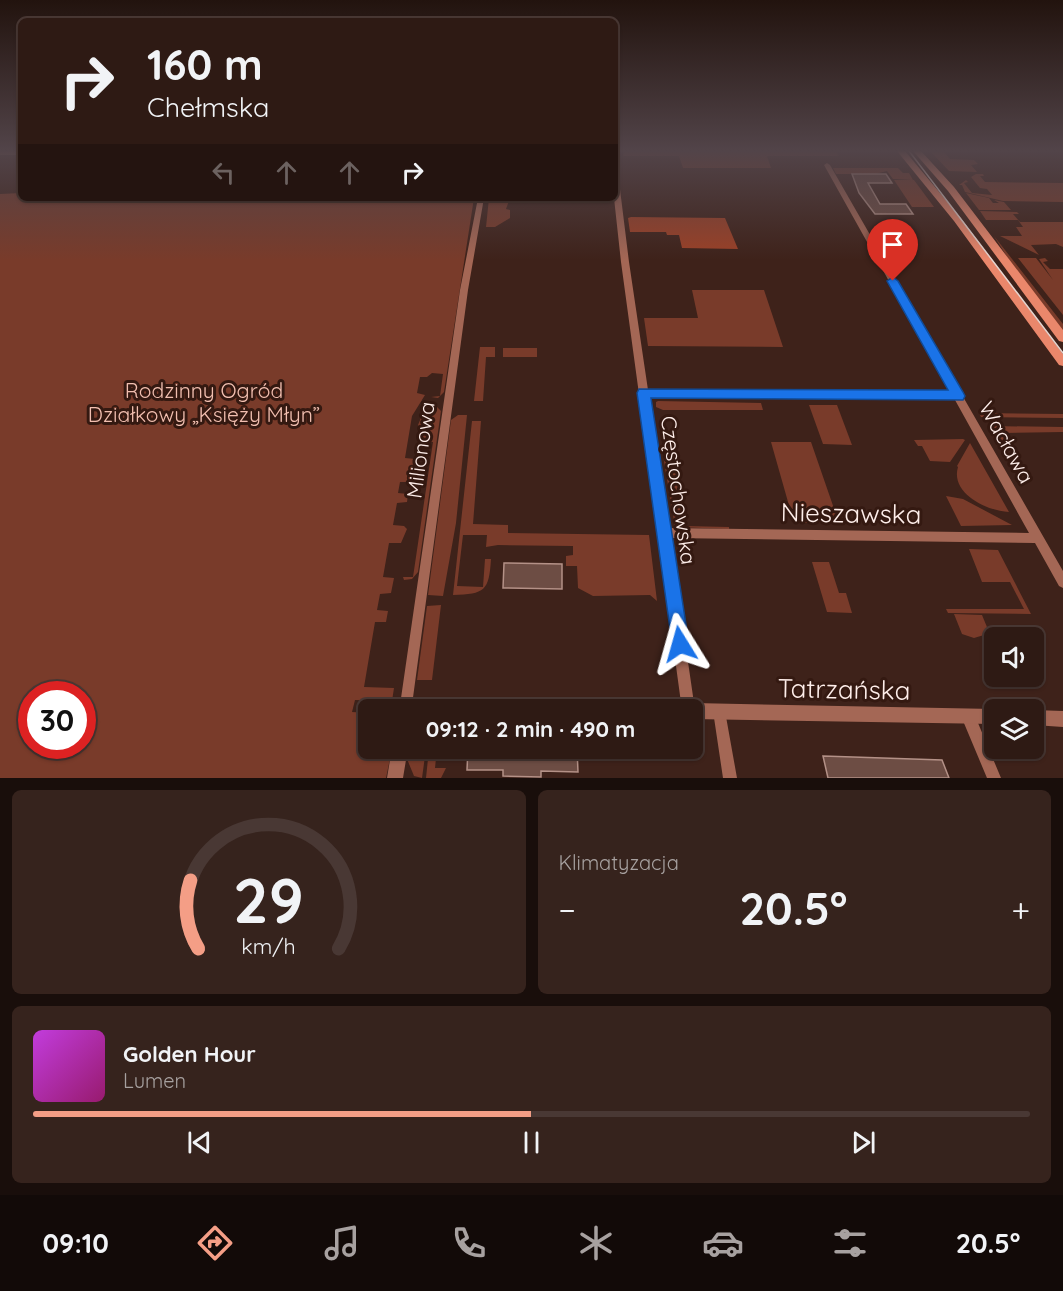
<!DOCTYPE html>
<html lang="pl">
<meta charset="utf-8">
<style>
:root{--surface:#2e1a14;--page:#36231d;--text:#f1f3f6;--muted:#a7a1a0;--line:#493834;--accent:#f49e86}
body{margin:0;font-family:Quicksand,sans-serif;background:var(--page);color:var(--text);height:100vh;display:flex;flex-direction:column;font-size:22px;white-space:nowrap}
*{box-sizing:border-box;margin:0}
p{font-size:20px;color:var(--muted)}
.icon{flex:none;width:33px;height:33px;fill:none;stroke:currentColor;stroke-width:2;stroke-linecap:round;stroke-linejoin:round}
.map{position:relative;height:778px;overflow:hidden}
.sheet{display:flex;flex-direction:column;gap:12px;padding:12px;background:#190e0b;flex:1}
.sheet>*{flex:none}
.banner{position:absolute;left:18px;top:18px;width:600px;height:183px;border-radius:9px;box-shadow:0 2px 4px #0004,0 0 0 2px var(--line);background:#2e1a14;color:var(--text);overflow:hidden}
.controls{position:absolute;left:984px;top:627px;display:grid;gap:12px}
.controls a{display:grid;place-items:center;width:60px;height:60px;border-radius:9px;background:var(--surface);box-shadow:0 2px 4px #0004,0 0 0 2px var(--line);font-size:30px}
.speed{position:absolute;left:18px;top:681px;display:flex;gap:12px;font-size:30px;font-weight:700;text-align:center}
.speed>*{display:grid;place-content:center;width:78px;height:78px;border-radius:50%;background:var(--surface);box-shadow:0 2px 4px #0004,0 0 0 2px var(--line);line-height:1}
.speed .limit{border:9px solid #d22;background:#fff;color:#111}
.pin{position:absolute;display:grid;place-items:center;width:51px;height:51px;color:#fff;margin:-62px -26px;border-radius:50% 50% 50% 0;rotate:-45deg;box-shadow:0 0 6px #0007}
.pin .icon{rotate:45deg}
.me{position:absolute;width:66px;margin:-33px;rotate:352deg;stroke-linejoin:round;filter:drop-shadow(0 0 4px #0008)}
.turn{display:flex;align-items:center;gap:21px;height:126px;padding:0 30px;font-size:27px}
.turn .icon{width:78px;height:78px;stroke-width:2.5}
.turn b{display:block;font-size:42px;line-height:51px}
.lanes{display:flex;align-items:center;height:57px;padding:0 30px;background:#0003;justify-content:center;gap:30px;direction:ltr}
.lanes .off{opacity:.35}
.big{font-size:45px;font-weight:700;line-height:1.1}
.sheet .tile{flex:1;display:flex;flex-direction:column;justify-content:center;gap:9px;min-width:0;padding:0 21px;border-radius:9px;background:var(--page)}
.sheet .dial{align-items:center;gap:0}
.dial svg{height:156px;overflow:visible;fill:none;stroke:var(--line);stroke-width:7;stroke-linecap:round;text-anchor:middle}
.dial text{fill:var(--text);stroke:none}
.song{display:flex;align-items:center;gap:18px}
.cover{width:72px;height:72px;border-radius:9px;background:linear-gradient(135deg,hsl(290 70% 55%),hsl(320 70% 35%))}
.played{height:6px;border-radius:3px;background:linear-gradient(90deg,var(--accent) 50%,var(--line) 50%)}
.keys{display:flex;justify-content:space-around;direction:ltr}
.heat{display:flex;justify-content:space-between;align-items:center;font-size:33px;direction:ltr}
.sheet .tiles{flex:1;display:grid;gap:12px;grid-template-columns:1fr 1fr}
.tile:last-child{grid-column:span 2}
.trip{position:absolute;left:358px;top:699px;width:345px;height:60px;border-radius:9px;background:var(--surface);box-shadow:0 2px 4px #0004,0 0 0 2px var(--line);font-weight:700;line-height:60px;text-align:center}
.tabs{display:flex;height:96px;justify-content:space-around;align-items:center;background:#120a08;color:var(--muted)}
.tabs .icon{width:42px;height:42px}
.tabs .selected{color:var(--accent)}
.tabs b{font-size:27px;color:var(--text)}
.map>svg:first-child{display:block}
.green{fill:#793b2a;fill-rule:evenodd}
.forest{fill:#9b4026}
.building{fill:#6d4d44;stroke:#b49187;stroke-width:1.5}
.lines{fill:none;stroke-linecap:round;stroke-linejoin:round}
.minor{fill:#a46755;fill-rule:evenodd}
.tertiary{fill:#a46755;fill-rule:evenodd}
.secondary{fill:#ea876b;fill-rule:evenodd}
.tram{stroke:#e6d5d0;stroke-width:1.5}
.route{fill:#1a73e8;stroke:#114b97;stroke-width:1.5}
.labels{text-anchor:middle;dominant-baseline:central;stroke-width:6;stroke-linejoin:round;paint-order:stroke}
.park-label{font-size:21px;fill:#f2bfb0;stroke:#341911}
.street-label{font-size:21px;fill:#feeeea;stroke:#341911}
.near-street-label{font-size:26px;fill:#feeeea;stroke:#341911}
</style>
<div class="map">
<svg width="1063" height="778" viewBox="0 0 1063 778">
<rect width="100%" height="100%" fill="#3e221a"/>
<path class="green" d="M624 151H835L839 156H767L771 168H683L679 156H623Z
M930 151H943L950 159 974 160 978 164 971 165 977 172 949 171Z
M833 168H898L903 173H909L913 180 893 179 887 171 875 174H836Z
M976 174H983L984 176H980L985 182 1063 183V202L1003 201 965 192 962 185H959L966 180 968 182 964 183 972 193 992 195 987 189 980 188 971 177Z
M894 180H914L934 207H912Z
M21 193V198H474L444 392 438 398 431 397 440 396 443 374 432 373 427 377H420L417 393 425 395 412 416 405 458 415 459 418 467 411 482H400L398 493 408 494 407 502 397 503 393 525 404 526 407 529 401 543H389L383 577 394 578 391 593 380 594 377 610 388 611 386 622H375L364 687 394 688 392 701 355 700 352 712 369 713V748L392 749 386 778H0V194ZM32 694H82V746H32Z
M966 193 989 198 993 203H999L994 200 1004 202 1011 210H979Z
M489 198H510L506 209 510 210V218L495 227H486Z
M980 211 1017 212 1019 214H1013L1020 222H1063V247L1056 244 1031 245 1039 255 1000 236H1022L1016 227H1023L1018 220H986Z
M994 236 1063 324V331L1014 268Z
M1018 258H1036L1053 280 1039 259 1045 258 1048 261 1043 262 1050 269H1063V315Z
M692 290H764L783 347 648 346 644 318H698Z
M480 347H495V357H486L483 401H474Z
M503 348H537V357H503Z
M658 401 761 403 763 410H663L656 407V402Z
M809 405H837L852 445 823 444Z
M437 407 441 411 418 572 412 579 404 580 403 577H413L433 442 425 441 418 425 423 413 437 411Z
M979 413 1063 414V418L981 417Z
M458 415H467L456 523 443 596 428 595 451 420Z
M472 421H481L473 524 508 525V533L649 535 657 601 650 595 593 596 578 588 577 566H566V556L573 555V546L498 545 486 547 487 535H463L457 586 483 587 485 559H491C489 591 485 594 453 595Z
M991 426 1063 427V432L1003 433 1012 446H1005L1007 450H1001L989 429Z
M914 440 963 439 965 440 950 462 930 461 922 446H918Z
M771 442H811L839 523H794Z
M970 443 1009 512C987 511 950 493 958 467L957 466Z
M663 455H673L684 526 729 527V529L675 527Z
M946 496 963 499 1012 525 961 526Z
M969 549 998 550 1031 614 948 613 946 609H1024L1010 582H982Z
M812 562H829L839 593H846L852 613 827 612Z
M441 605 432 680H417L427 606Z
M954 614 982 615 994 644 984 635 974 638 962 634Z
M409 749H426L422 778 414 776 407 759Z
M429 749H437L435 768H446L441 778H426Z"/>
<path class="forest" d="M631 217 725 218 738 249 682 248 679 235H667L666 232H630L628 218Z"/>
<path class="building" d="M852 174H886L892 183H868L880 204H906L913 214H875L859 193Z
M504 563 562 564V589L503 588Z
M468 748H577L578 772 541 771V777L503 776V770H467Z
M823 756 942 760 949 778H828Z"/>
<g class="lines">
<path class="minor" d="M0 151H21V155H0Z
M827 163 830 165 1063 571V588L1059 586 1035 543 670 538 695 710 693 715V710H682L621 262 614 198 615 169 620 170 618 173 629 262 648 390 951 392 824 165ZM649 397 955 400 1029 533 668 528Z
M478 198H484L468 290 412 705 411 710H401L400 705 460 290Z
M719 705 724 706 725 711 737 778H723L713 711 714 706Z
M968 709 973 711 1001 778H987L961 716 963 711Z"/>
<path class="tertiary" d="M406 697 618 702 623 705 625 710H398L401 700Z
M693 703 994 709V724L693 719V710H686L688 706Z
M1034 710 1063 711V727L1034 725Z
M392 748H408L403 778H387Z"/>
<path class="secondary" d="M897 151H905L960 217 1063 354V366L1059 365 954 221Z
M913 151H921L954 187 1063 330V342L1059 341 948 191Z"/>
<path class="tram" d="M909 151 1063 353"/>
</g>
<linearGradient id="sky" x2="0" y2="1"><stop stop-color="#22130e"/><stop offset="0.58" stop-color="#524449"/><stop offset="1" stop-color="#524449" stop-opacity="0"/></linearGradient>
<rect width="1063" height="260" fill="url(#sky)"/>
<path class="route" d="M893 277 898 281 963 392 965 396 963 400 651 398 689 644 686 650 680 653 673 650 637 393 639 389 948 390 887 281Z"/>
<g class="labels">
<g class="park-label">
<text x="204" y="390">Rodzinny Ogród<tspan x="204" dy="24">Działkowy „Księży Młyn”</tspan></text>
</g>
<g class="street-label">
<text transform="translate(1007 442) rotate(61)">Wacława</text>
<text transform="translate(420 450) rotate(-82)">Milionowa</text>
<text transform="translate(679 490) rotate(82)">Częstochowska</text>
</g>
<g class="near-street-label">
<text transform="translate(851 513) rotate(1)">Nieszawska</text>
<text transform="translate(844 689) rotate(1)">Tatrzańska</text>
</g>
</g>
</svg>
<div class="controls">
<a><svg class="icon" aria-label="sound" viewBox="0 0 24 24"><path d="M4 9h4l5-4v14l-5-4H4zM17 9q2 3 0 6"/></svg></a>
<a><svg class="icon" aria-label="layers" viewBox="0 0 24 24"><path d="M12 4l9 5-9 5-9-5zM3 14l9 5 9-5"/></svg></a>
</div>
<div class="speed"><div class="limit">30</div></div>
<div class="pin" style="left:893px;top:281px;background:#d93025"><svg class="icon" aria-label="arrive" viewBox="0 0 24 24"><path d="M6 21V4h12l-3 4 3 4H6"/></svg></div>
<svg class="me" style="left:680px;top:644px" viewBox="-20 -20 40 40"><path d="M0-17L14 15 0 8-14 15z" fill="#1a73e8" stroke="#fff" stroke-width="4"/></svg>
<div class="trip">09:12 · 2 min · 490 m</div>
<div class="banner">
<div class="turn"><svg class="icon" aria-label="right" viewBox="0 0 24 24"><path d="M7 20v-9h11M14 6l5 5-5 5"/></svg><div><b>160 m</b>Chełmska</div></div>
<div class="lanes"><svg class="icon off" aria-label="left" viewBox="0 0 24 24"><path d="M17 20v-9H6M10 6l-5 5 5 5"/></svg><svg class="icon off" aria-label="ahead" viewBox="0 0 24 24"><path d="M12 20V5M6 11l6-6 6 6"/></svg><svg class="icon off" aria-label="ahead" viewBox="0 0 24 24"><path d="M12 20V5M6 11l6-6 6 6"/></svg><svg class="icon" aria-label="right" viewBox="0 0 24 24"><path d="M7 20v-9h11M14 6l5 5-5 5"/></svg></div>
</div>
</div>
<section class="sheet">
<div class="tiles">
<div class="tile dial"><svg viewBox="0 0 100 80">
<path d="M14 69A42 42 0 1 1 86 69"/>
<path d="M14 69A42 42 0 0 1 10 34" stroke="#f49e86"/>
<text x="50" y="56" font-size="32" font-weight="700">29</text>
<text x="50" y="72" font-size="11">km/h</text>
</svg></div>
<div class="tile"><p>Klimatyzacja</p>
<div class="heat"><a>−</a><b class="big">20.5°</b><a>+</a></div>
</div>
<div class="tile">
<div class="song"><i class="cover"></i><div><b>Golden Hour</b><p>Lumen</p></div></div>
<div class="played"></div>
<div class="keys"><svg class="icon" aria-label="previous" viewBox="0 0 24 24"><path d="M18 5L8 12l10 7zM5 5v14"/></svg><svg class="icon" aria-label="pause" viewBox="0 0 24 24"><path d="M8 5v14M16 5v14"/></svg><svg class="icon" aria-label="next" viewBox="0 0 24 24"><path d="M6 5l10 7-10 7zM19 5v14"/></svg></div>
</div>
</div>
</section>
<nav class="tabs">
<b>09:10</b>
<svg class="icon selected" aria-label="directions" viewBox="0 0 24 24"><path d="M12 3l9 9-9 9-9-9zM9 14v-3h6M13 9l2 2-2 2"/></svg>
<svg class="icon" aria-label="music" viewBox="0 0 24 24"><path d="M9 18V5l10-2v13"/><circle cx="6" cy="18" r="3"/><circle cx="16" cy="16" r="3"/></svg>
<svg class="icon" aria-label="phone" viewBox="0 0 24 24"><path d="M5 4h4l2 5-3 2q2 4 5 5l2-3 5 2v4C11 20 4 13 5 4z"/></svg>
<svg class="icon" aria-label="climate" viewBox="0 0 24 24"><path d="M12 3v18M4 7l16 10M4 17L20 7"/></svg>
<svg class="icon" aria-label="car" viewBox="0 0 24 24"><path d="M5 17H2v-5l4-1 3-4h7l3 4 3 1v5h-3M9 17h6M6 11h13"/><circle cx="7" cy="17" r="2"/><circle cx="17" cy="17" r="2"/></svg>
<svg class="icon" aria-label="filters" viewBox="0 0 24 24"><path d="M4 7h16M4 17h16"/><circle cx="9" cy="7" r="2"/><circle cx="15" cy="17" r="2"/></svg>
<b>20.5°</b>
</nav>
